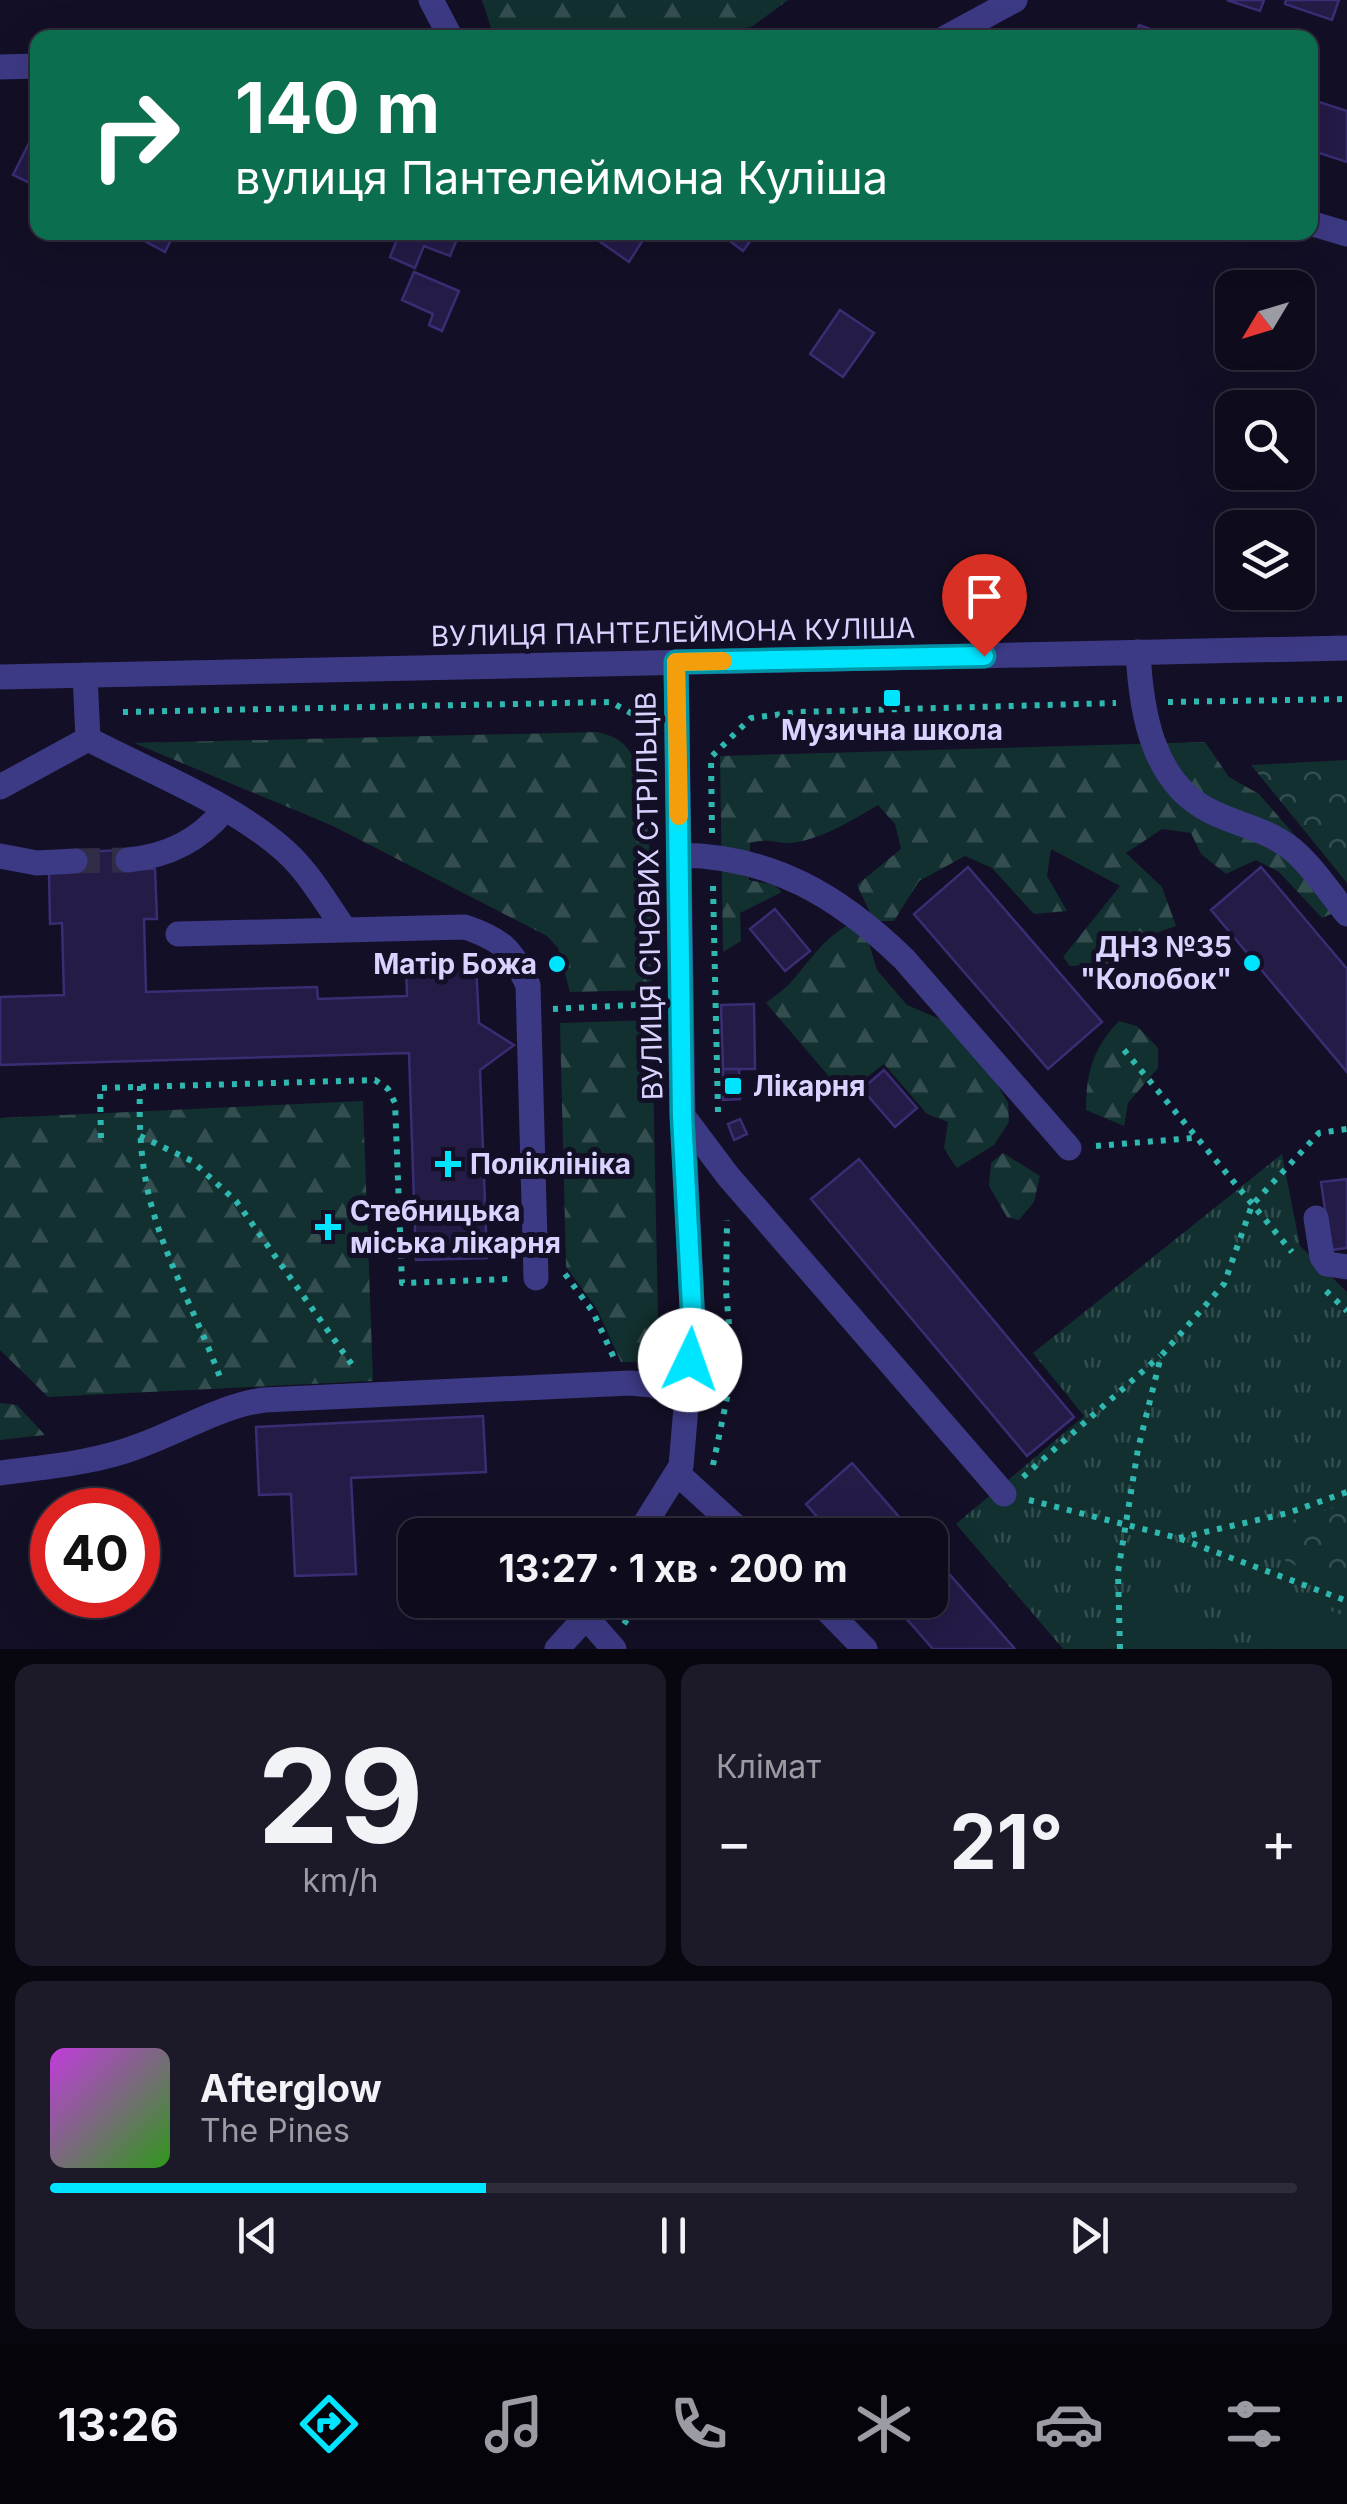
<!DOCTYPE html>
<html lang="uk">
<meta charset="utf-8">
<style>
:root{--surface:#0e0b1c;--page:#1c1929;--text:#f1f3f6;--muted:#9b9ba3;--line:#2e2b3b;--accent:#00e5ff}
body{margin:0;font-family:Inter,sans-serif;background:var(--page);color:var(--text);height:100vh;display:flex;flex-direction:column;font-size:38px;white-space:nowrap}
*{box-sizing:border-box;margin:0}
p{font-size:32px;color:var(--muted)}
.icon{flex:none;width:55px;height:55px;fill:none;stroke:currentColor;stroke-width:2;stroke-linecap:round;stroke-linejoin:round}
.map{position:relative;height:1649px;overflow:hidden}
.sheet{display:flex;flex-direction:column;gap:15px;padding:15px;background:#08060f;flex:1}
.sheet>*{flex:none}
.banner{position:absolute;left:30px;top:30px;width:1288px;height:210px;border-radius:20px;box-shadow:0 10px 40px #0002,0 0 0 2px var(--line);background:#0b6e4f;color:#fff;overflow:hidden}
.needle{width:65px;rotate:232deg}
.buttons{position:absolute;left:1215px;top:270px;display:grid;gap:20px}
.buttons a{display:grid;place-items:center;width:100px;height:100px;border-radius:20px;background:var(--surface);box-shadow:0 10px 40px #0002,0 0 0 2px var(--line);font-size:50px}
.speed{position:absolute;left:30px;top:1488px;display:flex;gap:20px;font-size:50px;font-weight:700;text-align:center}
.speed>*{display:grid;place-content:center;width:130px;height:130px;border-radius:50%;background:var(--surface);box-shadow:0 10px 40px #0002,0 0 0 2px var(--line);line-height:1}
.speed .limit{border:15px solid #d22;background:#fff;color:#111}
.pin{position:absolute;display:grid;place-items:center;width:85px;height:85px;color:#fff;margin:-102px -42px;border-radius:50% 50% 50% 0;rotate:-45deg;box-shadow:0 0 10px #0007}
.pin .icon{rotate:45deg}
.me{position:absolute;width:110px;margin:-55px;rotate:3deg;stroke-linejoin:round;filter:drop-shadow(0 0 8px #0008)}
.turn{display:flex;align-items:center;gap:35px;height:210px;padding:0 40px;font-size:45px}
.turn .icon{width:130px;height:130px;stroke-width:2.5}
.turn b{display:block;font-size:70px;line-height:85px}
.big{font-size:75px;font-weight:700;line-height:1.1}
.sheet .card{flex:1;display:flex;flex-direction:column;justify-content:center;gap:15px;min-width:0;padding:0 35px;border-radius:20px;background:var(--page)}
.sheet .dial{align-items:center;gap:0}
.dial b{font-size:130px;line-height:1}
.song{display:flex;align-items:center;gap:30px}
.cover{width:120px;height:120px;border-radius:15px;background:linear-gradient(135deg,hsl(290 70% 55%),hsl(110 70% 35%))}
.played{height:10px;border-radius:5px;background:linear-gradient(90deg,var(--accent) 35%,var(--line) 35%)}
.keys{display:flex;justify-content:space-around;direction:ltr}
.heat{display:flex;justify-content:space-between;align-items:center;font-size:55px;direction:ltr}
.sheet .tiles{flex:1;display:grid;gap:15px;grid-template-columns:1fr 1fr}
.card:last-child{grid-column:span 2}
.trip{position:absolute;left:398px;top:1518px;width:550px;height:100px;border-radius:20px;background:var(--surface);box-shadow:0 10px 40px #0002,0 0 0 2px var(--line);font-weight:700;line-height:100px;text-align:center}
.tab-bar{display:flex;height:160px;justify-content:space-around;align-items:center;background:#06040b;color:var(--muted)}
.tab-bar .icon{width:70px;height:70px}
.tab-bar .selected{color:var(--accent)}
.tab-bar b{font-size:45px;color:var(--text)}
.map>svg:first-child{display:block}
.grass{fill:url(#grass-tufts)}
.forest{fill:url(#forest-firs)}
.park{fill:url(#park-crowns)}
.garden{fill:#12302f}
.building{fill:#241b47;stroke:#3b2d73;stroke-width:2.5}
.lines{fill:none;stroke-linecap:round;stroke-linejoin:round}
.minor-tunnel{stroke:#312d47;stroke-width:25;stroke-dasharray:25 12;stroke-linecap:butt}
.path{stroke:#2fb8b0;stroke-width:6;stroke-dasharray:5 8;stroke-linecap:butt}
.minor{stroke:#3d3a85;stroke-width:25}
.route-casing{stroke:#0095a6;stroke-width:25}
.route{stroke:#00e5ff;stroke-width:18}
.slow{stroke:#f59e0b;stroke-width:18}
.poi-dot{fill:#00e5ff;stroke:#130f26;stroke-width:4}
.labels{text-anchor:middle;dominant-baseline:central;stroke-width:10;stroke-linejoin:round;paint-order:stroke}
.street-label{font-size:28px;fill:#d9d4ff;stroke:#130f26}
.poi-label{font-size:28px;font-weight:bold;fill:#d9d4ff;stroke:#130f26;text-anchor:start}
</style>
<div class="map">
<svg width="1347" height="1649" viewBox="0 0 1347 1649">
<defs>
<pattern id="grass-tufts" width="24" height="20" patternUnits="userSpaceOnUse" patternTransform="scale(2.5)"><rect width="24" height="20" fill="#12302f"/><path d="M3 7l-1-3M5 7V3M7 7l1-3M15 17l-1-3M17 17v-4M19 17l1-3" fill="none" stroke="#344d4e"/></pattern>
<pattern id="forest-firs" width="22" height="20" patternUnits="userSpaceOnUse" patternTransform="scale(2.5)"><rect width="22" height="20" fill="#12302f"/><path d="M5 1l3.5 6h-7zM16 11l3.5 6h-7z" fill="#344d4e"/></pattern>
<pattern id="park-crowns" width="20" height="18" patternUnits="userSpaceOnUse" patternTransform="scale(2.5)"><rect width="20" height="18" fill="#12302f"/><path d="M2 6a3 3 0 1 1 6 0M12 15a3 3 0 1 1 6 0" fill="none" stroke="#344d4e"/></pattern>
</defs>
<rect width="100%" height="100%" fill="#130f26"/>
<path class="grass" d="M1282 1154 1300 1246 1347 1292V1649H1063L956 1524 1084 1416 1033 1353Z"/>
<path class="forest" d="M482 0H788L753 26 716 37H494Z
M598 732C612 736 622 739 630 752 657 794 650 935 652 990L570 992 558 948 547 936 333 826 134 743Z
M1205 742 1229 777 1259 794 1347 895V907L1322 918 1279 872 1256 860 1226 874 1201 854 1191 833 1162 829 1126 853 1162 887 1176 926 1142 938 1106 964 1070 966 1063 957 1120 886 1051 849 1047 876 1067 911 1034 914 992 868 965 856 919 881 894 921H874L857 885 901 849 895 824 878 805C853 820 819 841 789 843 773 843 768 838 750 843L749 880 774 885 782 892 740 913 741 941 723 952 720 756Z
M853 923 868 940 877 970 907 1005 949 1023 984 1061 1008 1103 1009 1122 994 1145 957 1168 944 1148 948 1122 927 1114 884 1064 854 1087H838L766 1003C774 996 784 990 791 982 810 961 826 934 853 923Z
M652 1020 658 1318 655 1362H621L597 1309 566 1267 560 1023Z
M1119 1021 1137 1026 1158 1048V1068L1128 1103 1124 1126 1086 1110C1086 1073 1093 1048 1119 1021Z
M363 1101 373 1381 48 1397 0 1350V1118Z
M1003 1153 1040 1176 1034 1202 1019 1220 1007 1217 989 1186 991 1163Z
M0 1403 17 1405 45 1435 0 1440Z"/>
<path class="park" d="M1347 760V883L1251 765Z
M1347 1504V1584L1286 1562 1269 1527Z"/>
<path class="garden" d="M1150 1574 1214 1649H1112L1091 1624Z
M1269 1588 1347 1617V1649H1267L1249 1642Z"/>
<path class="building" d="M1227 0H1264L1260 11Z
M1286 0H1339L1332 20 1285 4Z
M1139 25 1175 38H1134Z
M1310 99 1347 111V162L1310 150Z
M36 129 38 130V187L13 175Z
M128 232H175L165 252Z
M400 232H460L450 256 424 246 415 268 390 257Z
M586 232H648L629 262Z
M718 232H757L743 251Z
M414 272 459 291 442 331 429 325 433 314 402 300Z
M840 310 874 333 843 377 810 354Z
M128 850 129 869H155L157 919H144L146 992 317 987 318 999 407 996 406 967 476 964 479 1023 514 1045 480 1070 487 1258 416 1260 409 1053 0 1065V997L64 995 62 923 50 924 49 872 74 852Z
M968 867 1102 1022 1048 1069 914 914Z
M1261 867 1347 969V1072L1211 910Z
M775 909 810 951 785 971 750 929Z
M754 1004 755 1069H723L721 1005Z
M723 1069H739L740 1099 723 1100Z
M884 1070 917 1108 895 1127 862 1089Z
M740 1119 747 1134 734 1140 728 1124Z
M859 1159 1074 1417 1027 1456 811 1199Z
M1347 1179V1248L1331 1250 1321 1182Z
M483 1416 486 1472 351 1478 356 1574 295 1576 291 1494 259 1495 256 1427Z
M852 1463 915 1535H833L806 1504Z
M930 1552 1015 1649H933L890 1600H930Z"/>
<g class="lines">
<path class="minor-tunnel" d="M75 861 128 860"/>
<path class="path" d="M1168 702 1347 699
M123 712 611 702 636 716 649 738
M712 833 711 757 751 718 798 712 1116 703
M713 886 718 1113
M553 1009 655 1004
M1124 1050 1292 1252
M140 1086C139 1120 140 1153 147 1187 161 1255 199 1317 222 1383
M140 1136 192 1161 236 1201 355 1369
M101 1138 100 1088 375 1080 388 1089 395 1103 402 1283 509 1279
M1096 1146 1193 1138
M565 1274 593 1312 614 1358
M1326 1291 1347 1311
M713 1465 733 1369 726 1291 727 1220
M1023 1477 1160 1356
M1029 1500 1178 1538 1347 1601
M680 1535 689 1519
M1179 1538 1288 1513 1347 1492
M624 1624 640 1600
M1120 1649 1118 1572 1138 1449 1161 1356 1224 1284 1252 1205 1319 1133 1347 1129"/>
<path class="minor" d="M431 0 451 38
M945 38 1015 0
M0 67 38 66
M1310 223 1347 234
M1138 652C1141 711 1152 782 1210 811 1237 825 1268 829 1293 850 1313 867 1330 893 1347 914
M0 677 1347 648
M88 739C151 772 231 803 284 850 309 872 326 903 345 930
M0 787 88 739 85 675
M679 855C772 856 839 896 904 959L1069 1148
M0 856 37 863 75 861
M128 860C168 856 199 841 224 810
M178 934 465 927C503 940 511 949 528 985L536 1278
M683 1116 728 1176 1004 1494
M1316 1218 1322 1257 1327 1264 1347 1267
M0 1473C46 1467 95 1463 139 1446 181 1431 220 1406 264 1400L630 1383 652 1385 686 1396
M678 1474 745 1535
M638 1535 681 1466 693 1325 683 1116 676 662
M817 1600 865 1649
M586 1617 614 1649
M557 1649 586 1617 597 1600"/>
</g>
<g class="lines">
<defs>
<path id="route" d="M690 1360 693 1325 682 1116 676 662 984 656"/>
</defs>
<use href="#route" class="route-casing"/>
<use href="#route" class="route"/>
<path class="slow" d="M679 816 676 662 723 661"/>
</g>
<g class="poi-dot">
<rect x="882" y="688" width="20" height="20" rx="5"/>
<circle cx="1252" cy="963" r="10"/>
<circle cx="557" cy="964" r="10"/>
<rect x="723" y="1076" width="20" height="20" rx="5"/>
<path d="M443 1149h10v10h10v10h-10v10h-10v-10h-10v-10h10z"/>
<path d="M323 1212h10v10h10v10h-10v10h-10v-10h-10v-10h10z"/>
</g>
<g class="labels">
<g class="street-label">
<text transform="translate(673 632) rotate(-1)">ВУЛИЦЯ ПАНТЕЛЕЙМОНА КУЛІША</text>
<text transform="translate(649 896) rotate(-91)">ВУЛИЦЯ СІЧОВИХ СТРІЛЬЦІВ</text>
</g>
<g class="poi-label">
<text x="892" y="730" text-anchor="middle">Музична школа</text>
<text x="1232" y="947" text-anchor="end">ДНЗ №35<tspan x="1232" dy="32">"Колобок"</tspan></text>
<text x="537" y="964" text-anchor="end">Матір Божа</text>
<text x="753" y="1086">Лікарня</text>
<text x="470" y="1164">Поліклініка</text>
<text x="350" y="1211">Стебницька<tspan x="350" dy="32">міська лікарня</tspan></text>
</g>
</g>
</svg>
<div class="buttons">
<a><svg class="needle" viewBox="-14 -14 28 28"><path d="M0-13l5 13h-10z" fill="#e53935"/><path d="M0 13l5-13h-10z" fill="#9b9ba3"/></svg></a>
<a><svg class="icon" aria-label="search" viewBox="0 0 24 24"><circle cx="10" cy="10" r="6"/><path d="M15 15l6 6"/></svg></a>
<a><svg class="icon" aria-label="layers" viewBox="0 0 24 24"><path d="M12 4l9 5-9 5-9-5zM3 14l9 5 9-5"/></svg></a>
</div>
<div class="speed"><div class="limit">40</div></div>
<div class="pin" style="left:984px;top:656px;background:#d93025"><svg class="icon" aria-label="arrive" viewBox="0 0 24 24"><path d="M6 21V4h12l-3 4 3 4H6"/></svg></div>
<svg class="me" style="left:690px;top:1360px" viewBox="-20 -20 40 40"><circle r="19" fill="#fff"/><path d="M0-13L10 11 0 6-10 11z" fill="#00e5ff"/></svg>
<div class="trip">13:27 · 1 хв · 200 m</div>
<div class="banner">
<div class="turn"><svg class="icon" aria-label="right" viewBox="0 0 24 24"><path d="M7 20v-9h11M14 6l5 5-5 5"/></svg><div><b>140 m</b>вулиця Пантелеймона Куліша</div></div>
</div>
</div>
<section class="sheet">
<div class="tiles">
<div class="card dial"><b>29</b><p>km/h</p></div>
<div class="card"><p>Клімат</p>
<div class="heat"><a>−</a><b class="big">21°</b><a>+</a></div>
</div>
<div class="card">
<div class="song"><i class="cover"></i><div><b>Afterglow</b><p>The Pines</p></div></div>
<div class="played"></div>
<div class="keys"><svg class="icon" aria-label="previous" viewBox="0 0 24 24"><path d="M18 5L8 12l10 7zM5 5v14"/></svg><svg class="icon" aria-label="pause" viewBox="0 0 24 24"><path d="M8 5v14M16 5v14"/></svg><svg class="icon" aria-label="next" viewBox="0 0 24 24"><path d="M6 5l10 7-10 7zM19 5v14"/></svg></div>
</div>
</div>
</section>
<nav class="tab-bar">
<b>13:26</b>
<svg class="icon selected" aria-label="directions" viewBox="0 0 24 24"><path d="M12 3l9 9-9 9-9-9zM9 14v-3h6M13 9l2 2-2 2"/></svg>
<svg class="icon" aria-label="music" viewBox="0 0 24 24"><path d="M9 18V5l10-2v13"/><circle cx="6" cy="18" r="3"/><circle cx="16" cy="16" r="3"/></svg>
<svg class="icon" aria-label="phone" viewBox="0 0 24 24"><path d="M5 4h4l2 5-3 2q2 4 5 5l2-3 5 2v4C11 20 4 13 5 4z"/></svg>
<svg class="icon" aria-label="climate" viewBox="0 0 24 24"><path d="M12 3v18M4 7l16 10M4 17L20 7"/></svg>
<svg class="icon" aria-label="car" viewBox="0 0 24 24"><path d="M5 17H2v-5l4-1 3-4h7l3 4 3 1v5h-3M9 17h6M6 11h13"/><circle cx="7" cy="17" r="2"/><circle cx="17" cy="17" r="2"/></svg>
<svg class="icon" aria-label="filters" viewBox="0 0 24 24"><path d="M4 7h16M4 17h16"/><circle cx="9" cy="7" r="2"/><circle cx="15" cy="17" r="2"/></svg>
</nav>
